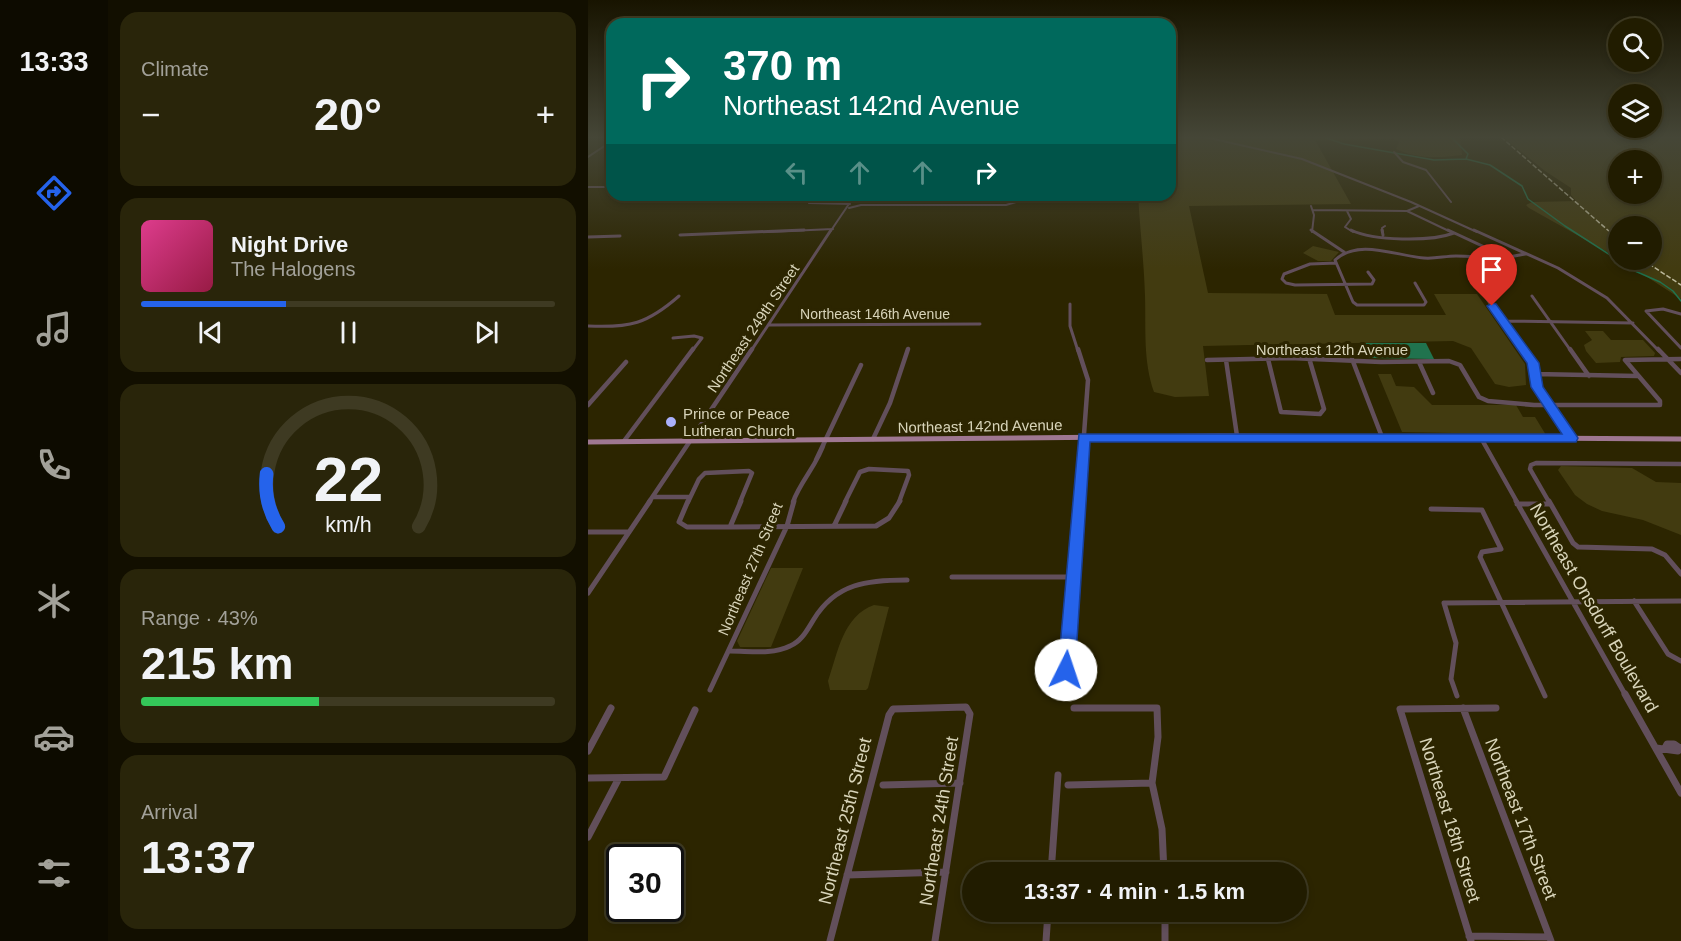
<!DOCTYPE html>
<meta charset="utf-8">
<style>
:root{--surface:#211c00;--page:#29250a;--text:#f1f3f6;--muted:#a2a199;--line:#3e3a22;--accent:#2563eb}
body{margin:0;font-family:Arial,sans-serif;background:var(--page);color:var(--text);height:100vh;display:flex;flex-direction:column;font-size:22px;white-space:nowrap}
*{box-sizing:border-box;margin:0}
p{font-size:20px;color:var(--muted)}
.icon{flex:none;width:33px;height:33px;fill:none;stroke:currentColor;stroke-width:2;stroke-linecap:round;stroke-linejoin:round}
.map{position:relative;flex:1;overflow:hidden}
.sheet{display:flex;flex-direction:column;gap:12px;padding:12px;background:#120f00;width:480px}
.sheet>*{flex:none}
.hud{position:absolute;left:18px;top:18px;width:570px;height:183px;border-radius:18px;box-shadow:0 3px 9px #0003,0 0 0 2px var(--line);background:#00695c;color:#fff;overflow:hidden}
.tools{position:absolute;left:1020px;top:18px;display:grid;gap:12px}
.tools a{display:grid;place-items:center;width:54px;height:54px;border-radius:50%;background:var(--surface);box-shadow:0 3px 9px #0003,0 0 0 2px var(--line);font-size:30px}
.speed{position:absolute;left:18px;top:844px;display:flex;gap:12px;font-size:30px;font-weight:700;text-align:center}
.speed>*{display:grid;place-content:center;width:78px;height:78px;border-radius:50%;background:var(--surface);box-shadow:0 3px 9px #0003,0 0 0 2px var(--line);line-height:1}
.speed .limit{border:3px solid #111;border-radius:9px;background:#fff;color:#111}
.pin{position:absolute;display:grid;place-items:center;width:51px;height:51px;color:#fff;margin:-62px -26px;border-radius:50% 50% 50% 0;rotate:-45deg;box-shadow:0 0 6px #0007}
.pin .icon{rotate:45deg}
.me{position:absolute;width:66px;margin:-33px;rotate:4deg;stroke-linejoin:round;filter:drop-shadow(0 0 4px #0008)}
.turn{display:flex;align-items:center;gap:21px;height:126px;padding:0 18px;font-size:27px}
.turn .icon{width:78px;height:78px;stroke-width:2.5}
.turn b{display:block;font-size:42px;line-height:51px}
.lanes{display:flex;align-items:center;height:57px;padding:0 18px;background:#0003;justify-content:center;gap:30px;direction:ltr}
.lanes .off{opacity:.35}
.big{font-size:45px;font-weight:700;line-height:1.1}
.sheet .card{flex:1;display:flex;flex-direction:column;justify-content:center;gap:9px;min-width:0;padding:0 21px;border-radius:18px;background:var(--page)}
.sheet .dial{align-items:center;gap:0}
.dial svg{height:156px;overflow:visible;fill:none;stroke:var(--line);stroke-width:7;stroke-linecap:round;text-anchor:middle}
.dial text{fill:var(--text);stroke:none}
.song{display:flex;align-items:center;gap:18px}
.cover{width:72px;height:72px;border-radius:9px;background:linear-gradient(135deg,hsl(330 70% 55%),hsl(340 70% 35%))}
.played{height:6px;border-radius:3px;background:linear-gradient(90deg,var(--accent) 35%,var(--line) 35%)}
.keys{display:flex;justify-content:space-around;direction:ltr}
.heat{display:flex;justify-content:space-between;align-items:center;font-size:33px;direction:ltr}
.charge{height:9px;border-radius:4px;background:linear-gradient(90deg,#34c759 43%,var(--line) 0)}
.trip{position:absolute;left:374px;top:862px;width:345px;height:60px;border-radius:30px;background:var(--surface);box-shadow:0 3px 9px #0003,0 0 0 2px var(--line);font-weight:700;line-height:60px;text-align:center}
main{display:flex;flex:1;min-height:0}
.tab-bar{display:flex;flex-direction:column;width:108px;justify-content:space-around;align-items:center;background:#0d0b00;color:var(--muted)}
.tab-bar .icon{width:42px;height:42px}
.tab-bar .current{color:var(--accent)}
.tab-bar b{font-size:27px;color:var(--text)}
.map>svg:first-child{display:block}
.green{fill:#423b10;fill-rule:evenodd}
.water{fill:#20734e}
.lines{fill:none;stroke-linecap:round;stroke-linejoin:round}
.stream{stroke:#20734e;stroke-width:1.5}
.minor-far4{stroke:#624f5b;stroke-width:2}
.minor-far3{stroke:#624f5b;stroke-width:3}
.minor-far2{stroke:#624f5b;stroke-width:4.5}
.minor-far1{stroke:#624f5b;stroke-width:5}
.minor{stroke:#624f5b;stroke-width:7}
.major{stroke:#9f7791;stroke-width:5}
.rail{stroke:#bcb89b;stroke-width:1.5;stroke-dasharray:5 2;stroke-linecap:butt}
.route{fill:#2563eb;stroke:#184099;stroke-width:1.5}
.poi-dot{fill:#aab0fb;stroke:#2c2500;stroke-width:2}
.labels{text-anchor:middle;dominant-baseline:central;stroke-width:6;stroke-linejoin:round;paint-order:stroke}
.far-street-label{font-size:14px;fill:#d8d4b9;stroke:#2c2500}
.street-label{font-size:15px;fill:#d8d4b9;stroke:#2c2500}
.poi-label{font-size:15px;fill:#d8d4b9;stroke:#2c2500;text-anchor:start}
.near-street-label{font-size:18px;fill:#d8d4b9;stroke:#2c2500}
</style>
<main>
<nav class="tab-bar">
<b>13:33</b>
<svg class="icon current" aria-label="directions" viewBox="0 0 24 24"><path d="M12 3l9 9-9 9-9-9zM9 14v-3h6M13 9l2 2-2 2"/></svg>
<svg class="icon" aria-label="music" viewBox="0 0 24 24"><path d="M9 18V5l10-2v13"/><circle cx="6" cy="18" r="3"/><circle cx="16" cy="16" r="3"/></svg>
<svg class="icon" aria-label="phone" viewBox="0 0 24 24"><path d="M5 4h4l2 5-3 2q2 4 5 5l2-3 5 2v4C11 20 4 13 5 4z"/></svg>
<svg class="icon" aria-label="climate" viewBox="0 0 24 24"><path d="M12 3v18M4 7l16 10M4 17L20 7"/></svg>
<svg class="icon" aria-label="car" viewBox="0 0 24 24"><path d="M5 17H2v-5l4-1 3-4h7l3 4 3 1v5h-3M9 17h6M6 11h13"/><circle cx="7" cy="17" r="2"/><circle cx="17" cy="17" r="2"/></svg>
<svg class="icon" aria-label="filters" viewBox="0 0 24 24"><path d="M4 7h16M4 17h16"/><circle cx="9" cy="7" r="2"/><circle cx="15" cy="17" r="2"/></svg>
</nav>
<section class="sheet">
<div class="card"><p>Climate</p>
<div class="heat"><a>−</a><b class="big">20°</b><a>+</a></div>
</div>
<div class="card">
<div class="song"><i class="cover"></i><div><b>Night Drive</b><p>The Halogens</p></div></div>
<div class="played"></div>
<div class="keys"><svg class="icon" aria-label="previous" viewBox="0 0 24 24"><path d="M18 5L8 12l10 7zM5 5v14"/></svg><svg class="icon" aria-label="pause" viewBox="0 0 24 24"><path d="M8 5v14M16 5v14"/></svg><svg class="icon" aria-label="next" viewBox="0 0 24 24"><path d="M6 5l10 7-10 7zM19 5v14"/></svg></div>
</div>
<div class="card dial"><svg viewBox="0 0 100 80">
<path d="M14 69A42 42 0 1 1 86 69"/>
<path d="M14 69A42 42 0 0 1 8 42" stroke="#2563eb"/>
<text x="50" y="56" font-size="32" font-weight="700">22</text>
<text x="50" y="72" font-size="11">km/h</text>
</svg></div>
<div class="card"><p>Range · 43%</p><b class="big">215 km</b><div class="charge"></div></div>
<div class="card"><p>Arrival</p><b class="big">13:37</b></div>
</section>
<div class="map">
<svg width="1093" height="941" viewBox="0 0 1093 941">
<rect width="100%" height="100%" fill="#2c2500"/>
<path class="green" d="M582 137H872L874 155C852 158 829 159 808 149L811 142 806 139 727 140 763 204 601 206 620 293 739 294 747 315H858L846 294H889L937 364 938 385 921 387 907 384 883 348 865 341 615 346 621 396 587 397 566 392C555 361 558 329 557 296 556 263 552 229 550 195H582V171L590 170 588 156 582 155Z
M915 137H1093V299L1033 260H1064V226H1030V258L941 208 938 205 944 202 988 201 983 195V188L957 171ZM1030 160H1064V194H1030Z
M725 246 751 252 743 261H730L715 253Z
M997 331H1015L1023 340H1055L1067 353 1066 356 1033 357 1032 362 1008 363 998 351 996 345 1004 340Z
M790 374H803L808 386 826 387 844 405H928L935 417H947L958 435 814 432Z
M973 466 1044 468 1068 482 1093 483V535L1055 520 1014 511 999 504 987 495 970 470Z
M183 568H215L183 647H152L149 641Z
M286 605 301 607 280 688 278 690H242L240 681C250 652 255 616 286 605Z"/>
<path class="water" d="M776 343H838L846 359 781 358Z"/>
<g class="lines">
<path class="stream" d="M735 137 756 144 846 160 878 159 902 165 934 186 940 199 977 226 1047 271 1072 282 1085 291 1093 301
M863 137 880 154 878 159"/>
<path class="minor-far4" d="M617 137 714 159 823 202 889 232
M806 152 815 162 838 170 863 202
M0 157 24 141
M0 187H24
M26 195 79 196
M230 195 221 203 262 204
M723 206 726 215 724 232
M261 208 273 205H418L428 202 432 195
M725 210 819 211 831 206
M759 211 763 219 757 227 765 232
M819 211 863 232
M178 232 245 229
M242 232 267 195
M795 232 794 228 797 226"/>
<path class="minor-far3" d="M723 230 756 252
M763 230C786 241 842 242 866 233
M794 230 795 235
M860 230 920 258
M886 230 970 268 1019 298 1071 351
M92 235 216 230
M0 237 32 236
M748 263 722 264 696 274 694 279 698 283 707 285 784 284 786 280 780 272
M827 283 838 302 836 305H769L765 302 747 260C771 238 808 256 836 258 847 259 857 256 868 256 892 256 913 260 937 254
M896 295 936 351
M944 296 983 351
M482 304V326L490 351
M1093 314 1075 309 1058 311 1093 348
M915 321 1045 323
M181 325 392 324
M0 326C42 328 59 324 91 296
M85 338 106 336 114 338 104 351
M163 351 243 230"/>
<path class="minor-far2" d="M490 349 500 380 491 502
M935 349 945 363 949 387 984 438
M982 349 1001 376
M1070 349 1093 373
M680 359 693 412 732 414 736 409 721 358
M764 359 794 437
M619 360 702 358 793 362 861 361 872 365 891 397 900 401 946 405H1072V401L1037 360 1093 359
M638 360 649 436
M831 362 845 393
M947 374 1049 376
M0 405 38 362
M893 438 929 502
M285 439 302 403 320 349
M36 441 105 349
M228 460 273 365
M65 497H102
M61 502 164 349
M100 502 111 479 117 473 161 471 164 473 152 502
M205 502C213 480 231 463 237 440
M257 502 272 472 281 469 320 471 321 475 311 502
M961 502 942 469 943 465 948 463 1093 464"/>
<path class="minor-far1" d="M100 501 91 522 99 527H142
M928 501 1038 696
M961 501 985 543 990 547 1064 549 1077 555 1093 574
M929 504H962
M843 509 894 510 913 549 894 552 892 557 957 696
M246 526 258 501
M142 527 153 501
M142 527 288 526 301 518 312 501
M0 532H41
M364 577H484
M0 593 62 501
M1046 601 1080 654 1093 661
M142 651C162 651 184 655 202 646 214 641 219 630 226 619 248 583 280 580 319 580
M479 671 491 501
M122 690 199 526 206 501
M869 696 863 679 868 643 856 603 1093 601"/>
<path class="minor" d="M1037 694 1093 793
M486 708H569L570 737 564 783 574 829 576 873
M875 708 963 941
M1068 748 1090 751 1093 748
M1077 748 1079 744H1086L1092 748
M0 751 23 708
M0 778 76 777 107 710
M295 785 372 783
M480 785 564 783
M0 837 31 778
M463 873 470 775
M259 875 358 872
M577 912V941
M881 936 961 937
M242 941 301 715 305 709 378 707 382 714 347 941
M458 941 460 912
M883 941 812 709 908 708"/>
<path class="major" d="M0 442 631 436 1093 439"/>
<path class="rail" d="M913 137 1030 239
M1055 260 1093 285"/>
</g>
<linearGradient id="sky" x2="0" y2="1"><stop stop-color="#181400"/><stop offset="0.51" stop-color="#454637"/><stop offset="1" stop-color="#454637" stop-opacity="0"/></linearGradient>
<rect width="1093" height="269" fill="url(#sky)"/>
<path class="route" d="M904 303 908 304 951 363 955 387 988 435 990 438 988 442H502L487 670 485 677 478 679 472 677 470 670 491 434H974L943 387 939 363 899 306Z"/>
<circle class="poi-dot" cx="83" cy="422" r="6"/>
<g class="labels">
<g class="far-street-label">
<text x="287" y="314">Northeast 146th Avenue</text>
</g>
<g class="street-label">
<text transform="translate(165 328) rotate(-56)">Northeast 249th Street</text>
<text x="744" y="349">Northeast 12th Avenue</text>
<text transform="translate(392 426) rotate(-1)">Northeast 142nd Avenue</text>
<text transform="translate(162 569) rotate(-67)">Northeast 27th Street</text>
</g>
<g class="poi-label">
<text x="95" y="413">Prince or Peace<tspan x="95" dy="17">Lutheran Church</tspan></text>
</g>
<g class="near-street-label">
<text transform="translate(1006 608) rotate(60)">Northeast Onsdorff Boulevard</text>
<text transform="translate(933 819) rotate(69)">Northeast 17th Street</text>
<text transform="translate(862 820) rotate(73)">Northeast 18th Street</text>
<text transform="translate(257 821) rotate(-76)">Northeast 25th Street</text>
<text transform="translate(351 821) rotate(-81)">Northeast 24th Street</text>
</g>
</g>
</svg>
<div class="tools">
<a><svg class="icon" aria-label="search" viewBox="0 0 24 24"><circle cx="10" cy="10" r="6"/><path d="M15 15l6 6"/></svg></a>
<a><svg class="icon" aria-label="layers" viewBox="0 0 24 24"><path d="M12 4l9 5-9 5-9-5zM3 14l9 5 9-5"/></svg></a>
<a>+</a>
<a>−</a>
</div>
<div class="speed"><div class="limit">30</div></div>
<div class="pin" style="left:904px;top:306px;background:#d93025"><svg class="icon" aria-label="arrive" viewBox="0 0 24 24"><path d="M6 21V4h12l-3 4 3 4H6"/></svg></div>
<svg class="me" style="left:478px;top:670px" viewBox="-20 -20 40 40"><circle r="19" fill="#fff"/><path d="M0-13L10 11 0 6-10 11z" fill="#2563eb"/></svg>
<div class="trip">13:37 · 4 min · 1.5 km</div>
<div class="hud">
<div class="turn"><svg class="icon" aria-label="right" viewBox="0 0 24 24"><path d="M7 20v-9h11M14 6l5 5-5 5"/></svg><div><b>370 m</b>Northeast 142nd Avenue</div></div>
<div class="lanes"><svg class="icon off" aria-label="left" viewBox="0 0 24 24"><path d="M17 20v-9H6M10 6l-5 5 5 5"/></svg><svg class="icon off" aria-label="ahead" viewBox="0 0 24 24"><path d="M12 20V5M6 11l6-6 6 6"/></svg><svg class="icon off" aria-label="ahead" viewBox="0 0 24 24"><path d="M12 20V5M6 11l6-6 6 6"/></svg><svg class="icon" aria-label="right" viewBox="0 0 24 24"><path d="M7 20v-9h11M14 6l5 5-5 5"/></svg></div>
</div>
</div>
</main>
